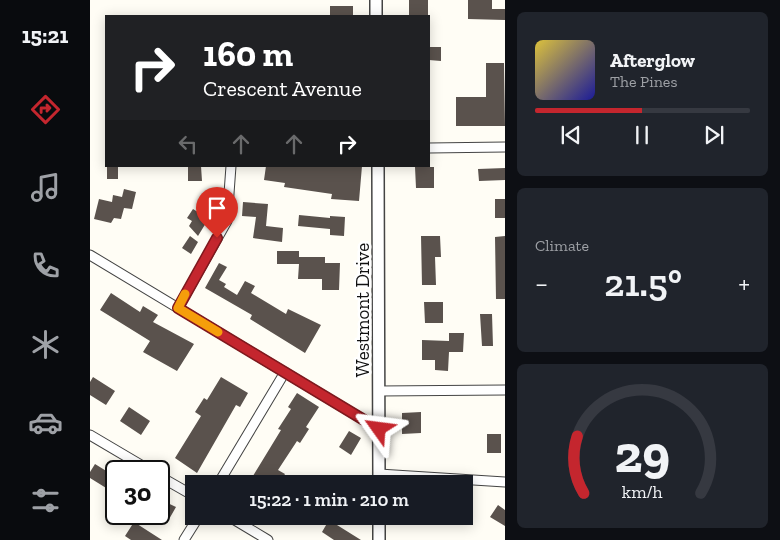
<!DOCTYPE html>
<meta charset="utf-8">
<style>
:root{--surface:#171b24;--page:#20242c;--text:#f1f3f6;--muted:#9ea1a6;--line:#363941;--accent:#c4262e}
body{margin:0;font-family:"Zilla Slab",serif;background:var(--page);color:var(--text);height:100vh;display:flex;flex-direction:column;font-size:19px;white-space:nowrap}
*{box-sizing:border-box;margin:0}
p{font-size:16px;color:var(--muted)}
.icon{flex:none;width:28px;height:28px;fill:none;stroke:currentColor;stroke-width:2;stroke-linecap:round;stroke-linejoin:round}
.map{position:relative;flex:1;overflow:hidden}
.drawer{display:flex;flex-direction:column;gap:12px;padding:12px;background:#0d0f14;width:275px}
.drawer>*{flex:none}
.top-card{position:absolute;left:15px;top:15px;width:325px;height:152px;border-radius:0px;box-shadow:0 2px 12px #0003;background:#202124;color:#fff;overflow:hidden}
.speed{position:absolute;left:15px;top:460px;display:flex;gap:10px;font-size:25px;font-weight:700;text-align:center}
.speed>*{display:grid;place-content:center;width:65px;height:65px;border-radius:50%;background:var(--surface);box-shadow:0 2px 12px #0003;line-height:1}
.speed .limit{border:2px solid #111;border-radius:8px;background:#fff;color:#111}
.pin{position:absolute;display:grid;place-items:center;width:42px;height:42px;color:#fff;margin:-51px -21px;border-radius:50% 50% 50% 0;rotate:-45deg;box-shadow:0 0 5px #0007}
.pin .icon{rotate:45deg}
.me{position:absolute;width:55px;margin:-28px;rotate:301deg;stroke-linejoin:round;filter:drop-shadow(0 0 4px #0008)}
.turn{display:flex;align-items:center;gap:18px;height:105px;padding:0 15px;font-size:22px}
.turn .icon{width:65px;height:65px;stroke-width:2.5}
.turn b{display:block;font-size:35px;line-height:42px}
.lanes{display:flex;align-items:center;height:48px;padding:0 15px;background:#0003;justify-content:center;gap:25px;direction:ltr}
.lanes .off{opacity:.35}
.big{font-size:38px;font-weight:600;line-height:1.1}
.drawer .widget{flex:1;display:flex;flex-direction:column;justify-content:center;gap:8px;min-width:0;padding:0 18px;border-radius:8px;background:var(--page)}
.drawer .dial{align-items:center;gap:0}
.dial svg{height:130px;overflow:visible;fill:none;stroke:var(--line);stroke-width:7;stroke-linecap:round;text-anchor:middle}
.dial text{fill:var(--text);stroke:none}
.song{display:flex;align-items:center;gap:15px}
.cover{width:60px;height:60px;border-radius:8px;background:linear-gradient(135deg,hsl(50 70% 55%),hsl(240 70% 35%))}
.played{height:5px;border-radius:2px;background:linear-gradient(90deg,var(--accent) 50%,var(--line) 50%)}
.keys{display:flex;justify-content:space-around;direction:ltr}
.heat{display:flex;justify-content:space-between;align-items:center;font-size:28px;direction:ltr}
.trip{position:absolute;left:95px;top:475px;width:288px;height:50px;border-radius:0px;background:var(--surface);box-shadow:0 2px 12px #0003;font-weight:600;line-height:50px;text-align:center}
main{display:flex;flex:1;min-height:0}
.menu{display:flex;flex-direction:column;width:90px;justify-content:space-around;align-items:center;background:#090b0e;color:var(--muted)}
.menu .icon{width:35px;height:35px}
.menu .current{color:var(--accent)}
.menu b{font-size:22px;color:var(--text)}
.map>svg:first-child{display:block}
.building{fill:#5a524d}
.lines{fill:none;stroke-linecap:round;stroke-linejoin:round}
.minor-casing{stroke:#444;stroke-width:11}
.tertiary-casing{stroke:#444;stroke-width:14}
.minor{stroke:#fff;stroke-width:9}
.tertiary{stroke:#fff;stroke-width:11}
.route-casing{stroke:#7f191e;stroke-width:12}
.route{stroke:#c4262e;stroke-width:9}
.slow{stroke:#f59e0b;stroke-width:9}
.labels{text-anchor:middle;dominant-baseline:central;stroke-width:5;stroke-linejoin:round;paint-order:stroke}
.street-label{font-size:19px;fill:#111;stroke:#fff}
</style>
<main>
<nav class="menu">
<b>15:21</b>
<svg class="icon current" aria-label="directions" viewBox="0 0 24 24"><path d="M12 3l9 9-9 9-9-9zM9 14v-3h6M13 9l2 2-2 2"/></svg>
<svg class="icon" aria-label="music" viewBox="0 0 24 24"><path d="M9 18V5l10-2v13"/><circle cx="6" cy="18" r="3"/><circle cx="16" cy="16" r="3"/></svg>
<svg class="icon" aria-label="phone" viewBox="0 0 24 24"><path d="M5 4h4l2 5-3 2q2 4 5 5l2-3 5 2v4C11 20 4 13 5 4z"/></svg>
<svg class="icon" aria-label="climate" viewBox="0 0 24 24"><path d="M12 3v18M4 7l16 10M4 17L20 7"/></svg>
<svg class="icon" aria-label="car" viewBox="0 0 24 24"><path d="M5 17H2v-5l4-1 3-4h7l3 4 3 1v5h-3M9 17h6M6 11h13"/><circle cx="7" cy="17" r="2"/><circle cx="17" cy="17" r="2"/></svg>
<svg class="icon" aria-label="filters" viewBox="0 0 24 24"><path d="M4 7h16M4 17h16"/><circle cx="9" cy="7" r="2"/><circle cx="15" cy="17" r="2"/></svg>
</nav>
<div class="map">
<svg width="415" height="540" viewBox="0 0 415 540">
<rect width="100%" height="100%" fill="#fffdf5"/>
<path class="building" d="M319 0H338V16H319Z
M378 0H402V9H415V20L378 19Z
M240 6H263V16H240Z
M339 47H351V61L339 60Z
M396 63H414L415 126H366V97H396Z
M17 166H28V179H17Z
M98 166H111L112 181H98Z
M176 166H272L269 201 241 199 242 194 194 187 195 183 174 180Z
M325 167H344V188H326Z
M415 168V180L389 181 388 169Z
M34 189 46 192 42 209 34 208 31 219 24 218 21 223 4 219 9 199 22 202 23 195 32 197Z
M405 199H415V218H405Z
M153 202 178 204 176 226 193 228 192 242 163 238 166 217 152 216Z
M114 208 122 213 108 236 99 226 102 221 97 218 103 209 111 214Z
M209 215 240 218V216L255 217 254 236 240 235V229L208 226Z
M100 236 108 242 101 254 92 248Z
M331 236H350L351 257H345L346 285H332Z
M415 236V299H406L405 237Z
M187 251H209V257H235V263H250L249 290H232V279H208L209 264H187Z
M129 263 137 267 129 280 136 284 134 287 147 295 155 281 165 286 161 293 196 314 198 309 231 325 215 353 160 319 162 315 115 288Z
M21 293 50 312 53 306 68 315 63 322 104 344 87 371 53 352 60 341 10 310Z
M334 302H353V323H335Z
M390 314H402L403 346H392Z
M359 333H374L373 352H359L358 371 345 370V360H332V340L359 341Z
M3 377 25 391 16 405 0 395V382Z
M131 377 158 393 150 407 146 405 107 473 85 458 111 416 105 412 114 398 117 400Z
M207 393 229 407 216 427 219 429 210 443 207 441 188 470 195 474 189 484H158L191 430 188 429 201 409 198 407Z
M39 407 60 421 51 435 30 421Z
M331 412V433L312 434V413Z
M259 431 271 438 261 455 249 447Z
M397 434H411V453H397Z
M5 464 26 477V504L16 499 21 491 0 478V472Z
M69 499 86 507 78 521 69 516Z
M408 505 415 510V526L400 517Z
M239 520 271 540H244L232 532Z
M44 522 72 540H41L35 536Z"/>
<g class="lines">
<defs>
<path id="minor" d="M339 148 415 147
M0 255 289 429
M88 308 137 221 141 166
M289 391 415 390
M0 435 61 471
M289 474 415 482
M69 476 104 496
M128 484 195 372
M138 516 178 540
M94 540 109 516"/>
<path id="tertiary" d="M286 0V16
M288 166 289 484
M289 516V540"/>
</defs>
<use href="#minor" class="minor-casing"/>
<use href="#tertiary" class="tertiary-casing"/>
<use href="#minor" class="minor"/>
<use href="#tertiary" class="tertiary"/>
</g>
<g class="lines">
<defs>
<path id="route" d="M127 238 88 308 289 429"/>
</defs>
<use href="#route" class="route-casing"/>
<use href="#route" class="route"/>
<path class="slow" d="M95 294 88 308 128 332"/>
</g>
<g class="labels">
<g class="street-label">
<text transform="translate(272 310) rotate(-90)">Westmont Drive</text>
</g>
</g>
</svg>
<div class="speed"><div class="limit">30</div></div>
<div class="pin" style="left:127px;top:238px;background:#d93025"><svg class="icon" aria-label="arrive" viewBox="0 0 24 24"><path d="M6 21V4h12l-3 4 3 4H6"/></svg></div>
<svg class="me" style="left:289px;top:429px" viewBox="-20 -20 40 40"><path d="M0-17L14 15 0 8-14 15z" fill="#c4262e" stroke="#fff" stroke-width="4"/></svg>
<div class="trip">15:22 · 1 min · 210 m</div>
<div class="top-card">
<div class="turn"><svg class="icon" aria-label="right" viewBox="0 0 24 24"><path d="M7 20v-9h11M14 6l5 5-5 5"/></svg><div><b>160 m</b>Crescent Avenue</div></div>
<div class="lanes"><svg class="icon off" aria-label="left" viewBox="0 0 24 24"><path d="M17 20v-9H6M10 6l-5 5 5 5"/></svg><svg class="icon off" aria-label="ahead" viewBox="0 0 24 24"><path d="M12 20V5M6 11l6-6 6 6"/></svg><svg class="icon off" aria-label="ahead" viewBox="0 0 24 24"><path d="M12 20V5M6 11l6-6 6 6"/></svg><svg class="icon" aria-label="right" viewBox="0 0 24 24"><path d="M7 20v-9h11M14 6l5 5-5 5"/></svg></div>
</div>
</div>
<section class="drawer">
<div class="widget">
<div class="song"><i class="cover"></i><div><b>Afterglow</b><p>The Pines</p></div></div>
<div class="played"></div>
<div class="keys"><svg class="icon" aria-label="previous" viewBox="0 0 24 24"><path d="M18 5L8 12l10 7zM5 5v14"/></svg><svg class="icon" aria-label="pause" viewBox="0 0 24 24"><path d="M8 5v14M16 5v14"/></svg><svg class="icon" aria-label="next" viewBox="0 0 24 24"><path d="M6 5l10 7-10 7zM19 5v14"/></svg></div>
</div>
<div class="widget"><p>Climate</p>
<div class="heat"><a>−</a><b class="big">21.5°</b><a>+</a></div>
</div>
<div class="widget dial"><svg viewBox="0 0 100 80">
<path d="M14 69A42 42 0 1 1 86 69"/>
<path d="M14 69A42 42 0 0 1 10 34" stroke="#c4262e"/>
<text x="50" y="56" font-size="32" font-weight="700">29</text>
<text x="50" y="72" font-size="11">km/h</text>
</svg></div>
</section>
</main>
